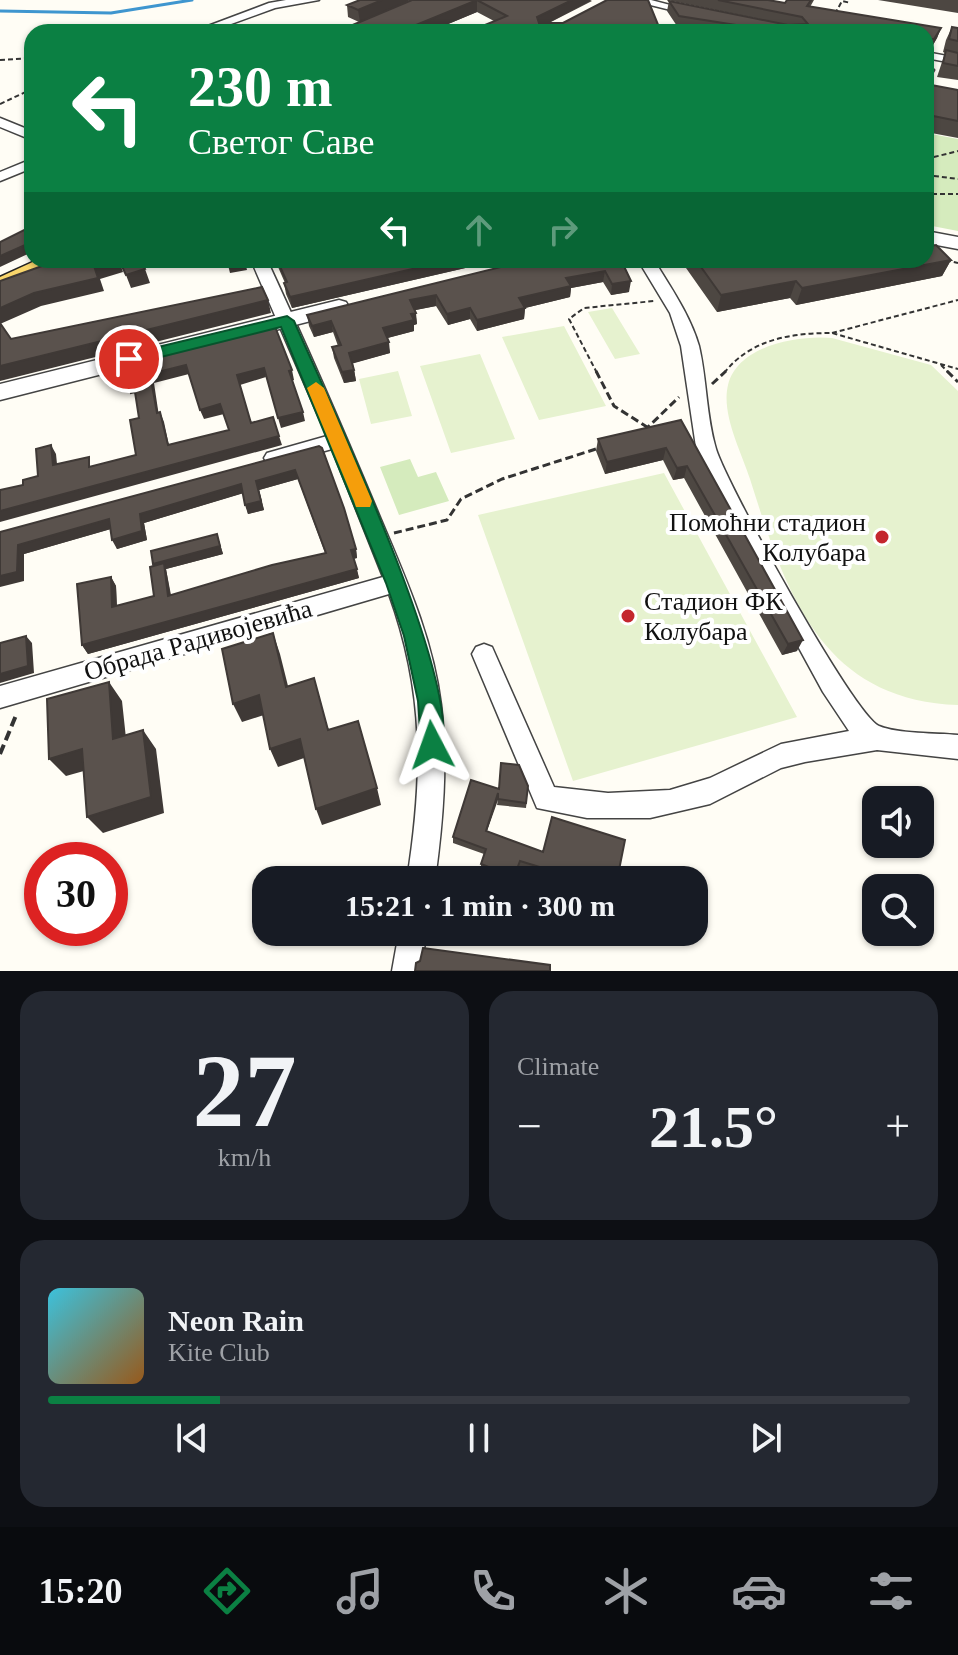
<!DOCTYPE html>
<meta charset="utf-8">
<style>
:root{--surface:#171b24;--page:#242831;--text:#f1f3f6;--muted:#9ea1a6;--line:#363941;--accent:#0b8043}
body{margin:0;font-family:Georgia,serif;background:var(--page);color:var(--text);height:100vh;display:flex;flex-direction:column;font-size:30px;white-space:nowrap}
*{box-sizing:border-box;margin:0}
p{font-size:26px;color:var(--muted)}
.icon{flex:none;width:44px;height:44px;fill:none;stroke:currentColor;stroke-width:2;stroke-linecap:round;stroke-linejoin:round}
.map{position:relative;height:971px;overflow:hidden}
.side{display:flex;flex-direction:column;gap:20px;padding:20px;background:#0d0f14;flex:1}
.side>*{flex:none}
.guide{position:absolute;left:24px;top:24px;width:910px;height:244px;border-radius:24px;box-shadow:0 2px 6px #0004;background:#0b8043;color:#fff;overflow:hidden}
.buttons{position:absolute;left:862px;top:786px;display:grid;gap:16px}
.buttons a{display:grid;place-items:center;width:72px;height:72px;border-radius:16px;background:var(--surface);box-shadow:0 2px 6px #0004;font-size:40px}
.speed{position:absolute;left:24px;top:842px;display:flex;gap:16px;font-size:40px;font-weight:700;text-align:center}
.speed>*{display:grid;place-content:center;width:104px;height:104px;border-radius:50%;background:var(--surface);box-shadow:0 2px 6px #0004;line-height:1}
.speed .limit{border:12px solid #d22;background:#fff;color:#111}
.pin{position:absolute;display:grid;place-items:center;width:68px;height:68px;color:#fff;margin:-34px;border:4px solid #fff;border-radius:50%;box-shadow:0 2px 8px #0007}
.me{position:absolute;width:88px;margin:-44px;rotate:356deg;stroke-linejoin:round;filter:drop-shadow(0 0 6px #0008)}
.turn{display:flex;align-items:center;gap:28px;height:168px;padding:0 32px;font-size:36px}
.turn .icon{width:104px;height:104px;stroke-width:2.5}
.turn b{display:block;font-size:56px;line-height:68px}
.lanes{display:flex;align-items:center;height:76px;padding:0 32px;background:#0003;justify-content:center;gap:40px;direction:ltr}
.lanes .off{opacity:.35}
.big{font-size:60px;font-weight:800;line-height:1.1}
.side .widget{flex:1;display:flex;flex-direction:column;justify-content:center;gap:12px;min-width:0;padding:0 28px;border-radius:24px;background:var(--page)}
.side .dial{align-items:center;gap:0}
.dial b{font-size:104px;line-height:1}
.song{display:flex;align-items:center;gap:24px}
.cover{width:96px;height:96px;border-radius:12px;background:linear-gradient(135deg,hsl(190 70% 55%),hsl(30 70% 35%))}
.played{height:8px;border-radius:4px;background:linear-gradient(90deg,var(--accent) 20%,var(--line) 20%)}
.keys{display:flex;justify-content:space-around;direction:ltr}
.heat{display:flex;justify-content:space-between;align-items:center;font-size:44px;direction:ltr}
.side .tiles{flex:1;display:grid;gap:20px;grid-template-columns:1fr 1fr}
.widget:last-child{grid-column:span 2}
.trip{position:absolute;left:252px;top:866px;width:456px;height:80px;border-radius:24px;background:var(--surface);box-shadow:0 2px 6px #0004;font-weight:800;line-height:80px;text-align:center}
.dock{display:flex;height:128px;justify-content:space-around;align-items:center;background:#090b0e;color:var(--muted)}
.dock .icon{width:56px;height:56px}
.dock .active{color:var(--accent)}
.dock b{font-size:36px;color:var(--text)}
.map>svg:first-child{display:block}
.green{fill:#d5ebbd}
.pitch{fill:#e6f2cf}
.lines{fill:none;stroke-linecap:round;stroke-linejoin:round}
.stream{stroke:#3f96cf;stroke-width:3}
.service-casing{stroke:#444;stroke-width:3}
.pedestrian-casing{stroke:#444;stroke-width:3}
.minor-casing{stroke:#444;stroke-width:3}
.tertiary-casing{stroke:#444;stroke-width:3}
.primary-casing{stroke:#222;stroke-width:3}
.path-far2{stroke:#333;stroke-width:2;stroke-dasharray:5 3;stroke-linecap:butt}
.path-far1{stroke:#333;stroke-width:3;stroke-dasharray:8 4;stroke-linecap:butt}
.path{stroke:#333;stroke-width:4;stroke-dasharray:10 5;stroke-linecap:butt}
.service{fill:#fff;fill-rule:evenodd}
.pedestrian{fill:#fff;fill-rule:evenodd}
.minor{fill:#fff;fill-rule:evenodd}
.tertiary{fill:#fff;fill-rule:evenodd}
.primary{fill:#f9d66b;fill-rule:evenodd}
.wall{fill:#4d4742}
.shaded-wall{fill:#3f3936}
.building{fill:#5a524d;stroke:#3f3936;stroke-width:2;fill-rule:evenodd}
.route{fill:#0b8043;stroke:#07532c;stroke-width:2}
.slow{fill:#f59e0b}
.poi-dot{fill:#c4262e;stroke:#fff;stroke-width:3}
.labels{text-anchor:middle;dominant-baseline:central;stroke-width:8;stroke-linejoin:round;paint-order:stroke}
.poi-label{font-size:26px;fill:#111;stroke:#fff;text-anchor:end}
.street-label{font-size:26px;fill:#111;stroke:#fff}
</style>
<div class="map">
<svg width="958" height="971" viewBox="0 0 958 971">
<rect width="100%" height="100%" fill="#fffdf5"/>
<path class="green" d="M926 133 958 139V231L927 225Z
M410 459 418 477 436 472 449 501 399 515 380 467Z"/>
<path class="pitch" d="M612 308 640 354 615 359 588 312Z
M564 326 606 406 539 420 502 337Z
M832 338 931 365 958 391V705C820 700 785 590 750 479 741 451 721 414 728 385 738 345 798 335 832 338Z
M480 354 515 439 451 453 420 366Z
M398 371 412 416 371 424 359 379Z
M664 473 797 717 573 781 478 515Z"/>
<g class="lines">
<path class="stream" d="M0 11 111 13 192 0"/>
<defs>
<path id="service" d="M931 68 934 70 928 80 926 81V73Z"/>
<path id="pedestrian" d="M926 52 958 58V64L926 58Z"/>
<path id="minor" d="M286 0H319L275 8 209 32H192L269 3Z
M630 0H651L701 13 695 16Z
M0 118 32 131V140L0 127Z
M32 159V168L0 181V172Z
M251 260H267C306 344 343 429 379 515 405 577 433 638 441 705 448 763 443 822 435 880H407C423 778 425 693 389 594L0 708V686L383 577 332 449 274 465 267 463 264 458 267 453 327 436Z
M638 260H654C671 288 690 315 699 346 707 380 706 416 716 449 727 485 853 714 879 726 898 734 937 733 958 735V759L877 750 805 762 781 768 710 804 650 818H587L537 808 472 654 476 647 484 644 492 647 554 787 608 793 670 790 710 778 781 744 849 731 823 692 710 485 696 447 681 346 670 313Z
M399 932H427L420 971H392Z"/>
<path id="tertiary" d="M926 231 958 237V249L926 243Z
M339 300 346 302 349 307 346 312 0 400V384Z"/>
<path id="primary" d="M37 260H69L65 265 0 295V277Z"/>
</defs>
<use href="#service" class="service-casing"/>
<use href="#pedestrian" class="pedestrian-casing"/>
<use href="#minor" class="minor-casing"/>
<use href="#tertiary" class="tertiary-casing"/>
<use href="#primary" class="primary-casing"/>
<path class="path-far2" d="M835 14 842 1 851 3
M0 60 32 58
M0 104 32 89
M926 159 958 151
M926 175 958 179
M926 220H931V194H958
M946 260 958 263
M832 333 958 300
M941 365 949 373
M597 373 569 319 584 308 654 301
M724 373C751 339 791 333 832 333L958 369"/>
<path class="path-far1" d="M596 371 614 406 647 427
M947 371 958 382
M712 384 726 371
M644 431 679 397
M394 533 447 520 461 499 502 479 596 449"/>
<path class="path" d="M0 754 17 713"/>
<use href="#service" class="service"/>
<use href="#pedestrian" class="pedestrian"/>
<use href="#minor" class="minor"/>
<use href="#tertiary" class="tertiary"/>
<use href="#primary" class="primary"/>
</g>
<path class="wall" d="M412 0 592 1 549 23 494 21 477 12 429 32H336L359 22 348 17 347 5Z
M667 0H768L785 3 787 0H814L810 7 941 28 937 38 930 50H927L926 53V32H714L677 26 667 11 669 1 788 25Z
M878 0H958V13Z
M952 27 958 28V80L937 77 945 53 943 52 946 40Z
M926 84 958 90V138L926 132Z
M275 260H500L292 308 286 294 284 283H285Z
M621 260 629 292 611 295 603 282 571 288 570 297 525 308 524 319 477 331 470 319 448 325 436 306 415 310 417 324 414 325V331L387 338 390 353 353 363 356 381 344 383 334 358 332 347 338 346 333 332 314 337 309 326 307 315Z
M688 260H951L942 276 796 305 790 298 717 312 686 268Z
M681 420 797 651 782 655 684 478 673 480 663 460 605 474 596 451 598 439Z
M319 446 356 549 357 558 353 559 359 578 88 654 82 645 111 577 116 586 117 606 154 596V566L217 534 223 554 166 569 171 595 325 553 298 479 259 490 264 510 248 514 243 493 144 523 147 540 117 549 111 529 24 554V581L0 532Z
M528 786 526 808 497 805 498 800 487 831 617 880H565L519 866 514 880H508L481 869V864L484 854 453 843V837L499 789Z"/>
<path class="shaded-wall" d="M382 0H410L360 22 358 10Z
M477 0V12L429 32H399Z
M572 0H592L537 29V17Z
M941 28 937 38 930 50 934 39Z
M32 242V252L0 267V256Z
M113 260H119L123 272 100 279 104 291 41 306 0 324V308L94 266Z
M452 260H500L292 308 290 297Z
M951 260 942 276 796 305 802 288Z
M245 261 247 270 230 273 228 265Z
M145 269 150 283 131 288 126 275Z
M605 271 603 282 571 288 570 297 525 308 524 319 477 331V320L519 298 566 278Z
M631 281 629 292 611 295 612 284Z
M796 281 790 298 717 312 721 295Z
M436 295V306L411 311 410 300Z
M268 300 271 313 0 381V366Z
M470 308V319L448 325 447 314Z
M416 313 417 324 414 325V331L384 339 383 328 411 314Z
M331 321 333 332 314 337 312 326Z
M389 342 390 353 351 364 349 353Z
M186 365 189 374 154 383 160 423 157 413 150 374Z
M264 368 266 377 240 385 237 375Z
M292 370 294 380 291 381 289 371Z
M354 370 356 381 344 383 342 372Z
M129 374 133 384 125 386 121 376Z
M220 404 224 414 204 419 200 410Z
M160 412 164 422 171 455 168 445Z
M303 412 305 421 281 428 278 418Z
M279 436 282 445 0 522V511Z
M51 445 56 454 58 474 53 465Z
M666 448 663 460 605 474 607 462Z
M687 466 684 478 673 480 677 468Z
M295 470 298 479 259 490 264 510 248 514 245 505 256 481Z
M241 484 244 493 144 523 147 540 117 549 112 540 140 514Z
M109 519 114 528 24 554V581L0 587V576L18 545Z
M217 534 223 554 166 569 172 604 153 564Z
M356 549 357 558 352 559 351 550Z
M357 569 359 578 88 654 82 645Z
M111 577 116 586 117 616 112 607Z
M273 633 280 654 293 706 286 687Z
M26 636 32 643 34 673 0 683V674Z
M803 640 797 651 782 655 788 644Z
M109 682 122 701 128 757 113 739Z
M259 695 267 714 242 722 233 704Z
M143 730 156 749 164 813 103 833 87 817Z
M300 739 307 757 278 767 270 749Z
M82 749 98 767 66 776 49 759Z
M377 788 381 805 322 825 316 809Z
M498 793V798L485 836 486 831Z"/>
<path class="building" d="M360 0H382L358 10 347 5Z
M412 0H572L537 17 539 23H563L607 0H648L661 32H468L507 16 477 0 399 32H336Z
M718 0H768L785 3 787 0H811L807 6 941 28 934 39H928V49L926 51V32H744L733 30 736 25 679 16 669 1 788 25 808 24 802 17Z
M952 27 958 28V41L949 39Z
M946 50 958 53V66L943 63Z
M926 84 958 90V121L928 115 926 120Z
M32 226V242L0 256V242Z
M936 245 951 260 802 288 796 281 721 295 696 260H926V247Z
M56 260H113L94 266 98 278 34 293 0 308V281L56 261Z
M119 260H140L145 269 126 275Z
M226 260H245V261L228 265Z
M277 260H452L290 297 284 283 287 282Z
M529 260H621L631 281 612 284 605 271 566 278 571 286 519 298 525 308 477 320 470 308 447 314 436 295 410 300 416 313 411 314 414 320 383 328 389 342 349 353 354 370 342 372 332 347 341 345 331 321 312 326 307 315Z
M262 287 268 300 0 366V323L11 339Z
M274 324 292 370 289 371 303 412 278 418 264 368 237 375 251 423 273 417 279 436 0 511V490L23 485V480L38 476 36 449 51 445 53 465 89 457V467L136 455 130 420 139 418 135 392 131 393 129 374 121 376 119 363ZM186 365 200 410 220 404 229 430 168 445 160 412 157 413 150 374Z
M681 420 803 640 788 644 687 466 677 468 666 448 607 462 598 439Z
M319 446 322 448 344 508 356 549 351 550 357 569 82 645 77 584 111 577 112 607 154 596 150 567 164 563 168 596 272 565 326 553 295 470 256 481 261 501 245 505 241 484 140 514 142 531 112 540 109 519 18 545 17 572 0 576V532Z
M217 534 220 546 153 564 151 551Z
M273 633 286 687 314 678 328 730 358 721 377 788 316 809 300 739 270 749 259 695 233 704 222 649Z
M26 636 28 666 0 674V643Z
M109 682 113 739 143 730 151 797 87 817 82 749 49 759 47 699Z
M501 763 519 765 528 786 526 803 498 799V793L486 831 543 852 552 817 625 840 617 880H582L520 861 514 877 481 864 486 849 453 837 471 780 499 789Z
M423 948 550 965V971H415L416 963 420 961Z"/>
<path class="route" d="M287 316 294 321C325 393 467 690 440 753L432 756 424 753 421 745 418 701 404 636 386 583 281 327 129 365 121 359 129 354Z"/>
<path class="slow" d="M316 382 324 388 372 501 370 507H356L354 501 307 388Z"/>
<g class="poi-dot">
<circle cx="882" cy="537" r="8"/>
<circle cx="628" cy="616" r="8"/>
</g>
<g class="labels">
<g class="poi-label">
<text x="866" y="522">Помоћни стадион<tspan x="866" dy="30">Колубара</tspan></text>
<text x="644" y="601" text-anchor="start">Стадион ФК<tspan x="644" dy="30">Колубара</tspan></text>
</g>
<g class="street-label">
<text transform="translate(198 640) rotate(-16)">Обрада Радивојевића</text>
</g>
</g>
</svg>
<div class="buttons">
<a><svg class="icon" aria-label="sound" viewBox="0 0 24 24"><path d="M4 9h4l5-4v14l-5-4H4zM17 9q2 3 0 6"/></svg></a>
<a><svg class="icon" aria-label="search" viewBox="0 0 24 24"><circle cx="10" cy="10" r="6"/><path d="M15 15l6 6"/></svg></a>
</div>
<div class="speed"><div class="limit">30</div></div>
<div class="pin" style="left:129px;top:359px;background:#d93025"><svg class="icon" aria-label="arrive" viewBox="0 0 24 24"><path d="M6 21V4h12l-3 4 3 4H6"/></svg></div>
<svg class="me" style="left:432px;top:745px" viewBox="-20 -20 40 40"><path d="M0-17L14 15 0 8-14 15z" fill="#0b8043" stroke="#fff" stroke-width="4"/></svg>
<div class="trip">15:21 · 1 min · 300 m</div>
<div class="guide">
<div class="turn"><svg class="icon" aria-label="left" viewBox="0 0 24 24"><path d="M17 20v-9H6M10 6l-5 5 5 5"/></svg><div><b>230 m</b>Светог Саве</div></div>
<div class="lanes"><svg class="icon" aria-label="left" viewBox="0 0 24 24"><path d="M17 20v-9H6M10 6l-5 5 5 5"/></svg><svg class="icon off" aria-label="ahead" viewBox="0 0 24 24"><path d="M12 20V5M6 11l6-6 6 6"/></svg><svg class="icon off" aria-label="right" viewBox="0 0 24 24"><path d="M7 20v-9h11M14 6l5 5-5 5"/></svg></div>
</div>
</div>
<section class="side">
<div class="tiles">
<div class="widget dial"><b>27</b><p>km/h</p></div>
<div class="widget"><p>Climate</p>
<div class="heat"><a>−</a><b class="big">21.5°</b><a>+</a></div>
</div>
<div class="widget">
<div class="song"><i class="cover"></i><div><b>Neon Rain</b><p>Kite Club</p></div></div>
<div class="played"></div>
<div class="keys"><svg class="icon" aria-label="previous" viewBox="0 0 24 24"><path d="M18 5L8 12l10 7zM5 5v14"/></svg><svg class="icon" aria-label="pause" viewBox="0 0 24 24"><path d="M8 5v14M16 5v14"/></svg><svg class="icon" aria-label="next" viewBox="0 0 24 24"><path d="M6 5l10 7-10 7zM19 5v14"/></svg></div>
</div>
</div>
</section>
<nav class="dock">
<b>15:20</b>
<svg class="icon active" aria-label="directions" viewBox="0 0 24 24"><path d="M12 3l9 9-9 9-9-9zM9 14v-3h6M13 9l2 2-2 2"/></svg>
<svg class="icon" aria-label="music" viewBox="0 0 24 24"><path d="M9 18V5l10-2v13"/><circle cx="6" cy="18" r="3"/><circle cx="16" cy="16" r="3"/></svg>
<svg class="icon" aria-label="phone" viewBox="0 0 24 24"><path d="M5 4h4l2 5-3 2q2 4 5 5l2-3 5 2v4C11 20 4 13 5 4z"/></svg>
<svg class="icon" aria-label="climate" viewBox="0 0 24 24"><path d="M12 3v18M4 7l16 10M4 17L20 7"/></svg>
<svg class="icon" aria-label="car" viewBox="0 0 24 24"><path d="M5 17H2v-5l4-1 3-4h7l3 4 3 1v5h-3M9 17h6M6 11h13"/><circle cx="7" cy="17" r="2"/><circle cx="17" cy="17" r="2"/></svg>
<svg class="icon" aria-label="filters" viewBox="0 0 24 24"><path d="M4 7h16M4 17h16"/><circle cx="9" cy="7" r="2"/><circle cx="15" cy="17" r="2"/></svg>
</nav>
